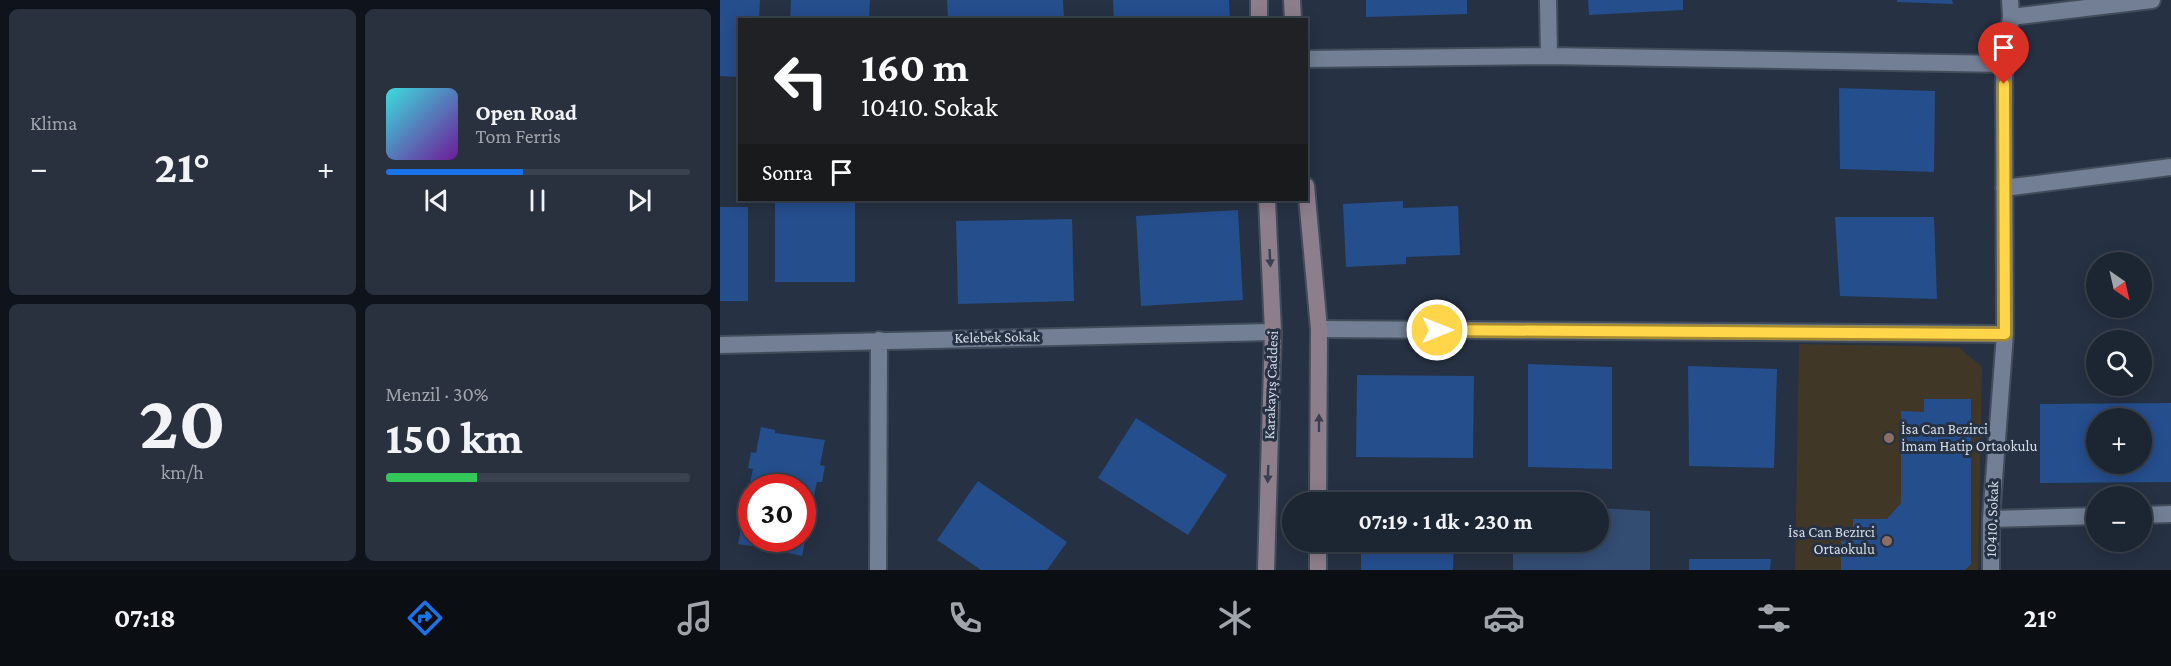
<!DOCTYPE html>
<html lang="tr">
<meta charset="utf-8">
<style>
:root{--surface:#1c2532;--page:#29313e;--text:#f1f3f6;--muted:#a0a5ac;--line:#3a424d;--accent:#1a73e8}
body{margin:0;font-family:"Crimson Pro",serif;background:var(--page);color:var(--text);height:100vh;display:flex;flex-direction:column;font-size:22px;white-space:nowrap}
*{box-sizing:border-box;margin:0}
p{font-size:20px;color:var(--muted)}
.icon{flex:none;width:33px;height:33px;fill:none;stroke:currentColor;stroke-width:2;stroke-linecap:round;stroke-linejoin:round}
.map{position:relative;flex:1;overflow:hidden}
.sheet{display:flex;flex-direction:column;gap:9px;padding:9px;background:#0f141c;width:720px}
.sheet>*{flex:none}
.guide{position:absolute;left:18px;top:18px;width:570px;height:183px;border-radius:0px;box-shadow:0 3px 15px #0003,0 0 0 2px var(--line);background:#202124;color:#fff;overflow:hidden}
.needle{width:39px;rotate:146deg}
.buttons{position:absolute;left:1366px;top:252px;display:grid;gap:12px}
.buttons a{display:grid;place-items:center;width:66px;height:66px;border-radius:50%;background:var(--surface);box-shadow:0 3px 15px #0003,0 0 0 2px var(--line);font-size:30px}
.speed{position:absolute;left:18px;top:474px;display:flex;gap:12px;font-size:30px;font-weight:700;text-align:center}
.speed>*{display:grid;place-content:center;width:78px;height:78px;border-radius:50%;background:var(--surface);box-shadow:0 3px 15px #0003,0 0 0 2px var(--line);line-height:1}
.speed .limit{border:9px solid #d22;background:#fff;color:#111}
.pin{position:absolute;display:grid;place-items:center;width:51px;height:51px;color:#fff;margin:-62px -26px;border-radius:50% 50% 50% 0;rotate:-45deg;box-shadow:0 0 6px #0007}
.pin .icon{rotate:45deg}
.me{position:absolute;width:66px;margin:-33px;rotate:90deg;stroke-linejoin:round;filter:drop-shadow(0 0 4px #0008)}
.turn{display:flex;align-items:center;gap:21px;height:126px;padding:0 24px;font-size:27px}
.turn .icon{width:78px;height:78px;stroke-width:2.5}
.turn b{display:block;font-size:42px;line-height:51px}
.then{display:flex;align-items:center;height:57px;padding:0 24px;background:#0003;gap:12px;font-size:22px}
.big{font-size:45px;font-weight:700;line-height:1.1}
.sheet .widget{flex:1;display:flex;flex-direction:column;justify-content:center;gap:9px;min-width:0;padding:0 21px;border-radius:9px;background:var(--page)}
.sheet .dial{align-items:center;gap:0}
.dial b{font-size:78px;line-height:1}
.song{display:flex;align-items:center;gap:18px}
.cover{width:72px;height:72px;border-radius:9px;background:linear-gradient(135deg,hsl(180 70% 55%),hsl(280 70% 35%))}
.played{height:6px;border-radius:3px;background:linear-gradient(90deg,var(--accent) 45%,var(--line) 45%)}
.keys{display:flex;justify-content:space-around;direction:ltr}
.heat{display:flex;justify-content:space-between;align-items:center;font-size:33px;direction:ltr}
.charge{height:9px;border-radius:4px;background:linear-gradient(90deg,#34c759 30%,var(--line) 0)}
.sheet .tiles{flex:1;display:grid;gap:9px;grid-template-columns:repeat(2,1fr)}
.trip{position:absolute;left:562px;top:492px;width:327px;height:60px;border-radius:30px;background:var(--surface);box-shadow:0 3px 15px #0003,0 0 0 2px var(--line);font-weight:700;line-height:60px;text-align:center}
.dock{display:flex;height:96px;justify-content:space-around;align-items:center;background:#0b0f14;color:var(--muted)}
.dock .icon{width:42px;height:42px}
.dock .selected{color:var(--accent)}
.dock b{font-size:27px;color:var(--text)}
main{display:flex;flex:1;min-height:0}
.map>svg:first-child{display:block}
.commercial{fill:#413727}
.green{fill:#334c72}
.building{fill:#254e8d;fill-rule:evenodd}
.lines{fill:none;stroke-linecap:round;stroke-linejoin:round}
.minor-casing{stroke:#424c5b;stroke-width:20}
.secondary-casing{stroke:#424c5b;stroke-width:20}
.minor{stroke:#727f94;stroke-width:16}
.secondary{stroke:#8c7e8b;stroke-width:16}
.oneway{fill:#3a4051}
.route-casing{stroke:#a68a30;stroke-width:15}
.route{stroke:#ffd54a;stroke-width:10}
.education-dot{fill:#8d6e63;stroke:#263143;stroke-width:2}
.labels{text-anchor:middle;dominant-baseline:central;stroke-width:6;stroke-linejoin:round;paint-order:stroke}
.street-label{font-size:15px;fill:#d5dde8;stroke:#263143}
.poi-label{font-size:15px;fill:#d5dde8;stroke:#263143;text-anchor:start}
</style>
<main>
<section class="sheet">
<div class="tiles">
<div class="widget"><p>Klima</p>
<div class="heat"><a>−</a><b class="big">21°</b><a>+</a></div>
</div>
<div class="widget">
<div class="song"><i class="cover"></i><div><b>Open Road</b><p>Tom Ferris</p></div></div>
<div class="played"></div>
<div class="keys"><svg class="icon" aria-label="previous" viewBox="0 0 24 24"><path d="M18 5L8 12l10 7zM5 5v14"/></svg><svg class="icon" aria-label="pause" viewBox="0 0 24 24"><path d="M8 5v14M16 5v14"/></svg><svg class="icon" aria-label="next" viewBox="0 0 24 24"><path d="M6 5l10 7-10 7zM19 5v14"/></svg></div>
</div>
<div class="widget dial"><b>20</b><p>km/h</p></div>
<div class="widget"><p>Menzil · 30%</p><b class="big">150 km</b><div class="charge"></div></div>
</div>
</section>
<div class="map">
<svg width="1451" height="570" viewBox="0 0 1451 570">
<rect width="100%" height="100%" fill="#263143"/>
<path class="commercial" d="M1079 344 1239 347 1262 367 1258 570H1075Z"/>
<path class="green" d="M879 508 930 511V570H793V542H879Z"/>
<path class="building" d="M0 0H40L39 20H20V77L0 76Z
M71 0H150L149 20H70Z
M227 0H343L344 20H228Z
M393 0H509L510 20H394Z
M646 0H747V14L646 17Z
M868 0H963V10L869 15Z
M1177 0H1232L1233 4 1177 2Z
M1119 88 1215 91 1214 172 1120 169Z
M55 200H135V282H55Z
M683 201V208L738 206 740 255 686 257V264L626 267 623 204Z
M0 207H28V301H0Z
M518 210 523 300 421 306 416 216Z
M1115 217H1214L1217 299 1120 296Z
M352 219 354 301 238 304 236 221Z
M808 364 892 367V469L808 467Z
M968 366 1057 369 1054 468 969 466Z
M637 375 754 376 753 458 636 457Z
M1204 399H1251V564L1245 570H1121V541L1133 540V519H1167L1181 503V411L1204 412Z
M1451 403V482L1320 483V404ZM1377 418H1422V464H1377Z
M416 418 507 475 468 535 378 478Z
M41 427 55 430V433L105 440 100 465 105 466 102 482H97L90 514 95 515 92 532 87 531 82 556 68 553V551L33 544 32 546 18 544 23 518 18 517 21 501 26 502 33 469 28 468 31 452 36 453ZM32 488H82V538H32Z
M258 481 347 542 327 570H261L217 540Z
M647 542H728V545L734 544 733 570H641V545H647Z
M969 559H1051L1050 570H969Z"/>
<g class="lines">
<defs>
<path id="minor" d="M828 0 829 56
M1291 17 1432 0
M586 59 829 56 1284 64
M1284 188 1451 167
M599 329 1285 334
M0 345 553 332
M1422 515 1451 514
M1271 519 1377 516
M158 570 159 340
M1271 570V519L1285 334 1284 64 1291 17 1290 0"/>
<path id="secondary" d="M539 0V20
M572 0 573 20
M586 186 599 329 598 502
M546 570 553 332 547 200
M598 570V542"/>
</defs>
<use href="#minor" class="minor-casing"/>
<use href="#secondary" class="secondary-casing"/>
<use href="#minor" class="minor"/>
<use href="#secondary" class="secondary"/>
</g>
<defs><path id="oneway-solid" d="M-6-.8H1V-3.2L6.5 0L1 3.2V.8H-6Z" transform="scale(1.5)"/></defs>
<g class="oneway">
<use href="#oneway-solid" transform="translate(550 258) rotate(87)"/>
<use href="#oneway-solid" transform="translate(599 423) rotate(-90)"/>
<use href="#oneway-solid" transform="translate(548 474) rotate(92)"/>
</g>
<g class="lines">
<defs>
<path id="route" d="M717 330 1285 334 1284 84"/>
</defs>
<use href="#route" class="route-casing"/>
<use href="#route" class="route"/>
</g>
<g class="education-dot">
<circle cx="1169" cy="438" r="6"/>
<circle cx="1167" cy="541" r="6"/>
</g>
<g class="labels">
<g class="street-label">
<text transform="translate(277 337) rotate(-1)">Kelebek Sokak</text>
<text transform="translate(551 385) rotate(-88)">Karakayış Caddesi</text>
<text transform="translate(1272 519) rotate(-88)">10410. Sokak</text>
</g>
<g class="poi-label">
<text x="1181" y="429">İsa Can Bezirci<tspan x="1181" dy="17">İmam Hatip Ortaokulu</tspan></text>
<text x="1155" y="532" text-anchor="end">İsa Can Bezirci<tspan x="1155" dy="17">Ortaokulu</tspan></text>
</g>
</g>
</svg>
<div class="buttons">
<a><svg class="needle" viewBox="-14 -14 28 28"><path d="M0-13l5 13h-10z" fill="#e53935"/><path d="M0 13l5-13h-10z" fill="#a0a5ac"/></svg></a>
<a><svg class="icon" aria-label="search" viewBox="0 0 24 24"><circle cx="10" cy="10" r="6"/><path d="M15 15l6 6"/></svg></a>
<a>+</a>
<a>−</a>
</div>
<div class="speed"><div class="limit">30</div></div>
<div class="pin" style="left:1284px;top:84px;background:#d93025"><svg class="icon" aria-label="arrive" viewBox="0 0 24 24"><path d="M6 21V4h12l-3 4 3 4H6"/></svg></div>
<svg class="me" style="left:717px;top:330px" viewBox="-20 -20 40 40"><circle r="17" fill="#ffd54a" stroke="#fff" stroke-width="3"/><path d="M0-11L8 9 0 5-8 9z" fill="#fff"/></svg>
<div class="trip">07:19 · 1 dk · 230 m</div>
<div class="guide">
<div class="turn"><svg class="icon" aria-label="left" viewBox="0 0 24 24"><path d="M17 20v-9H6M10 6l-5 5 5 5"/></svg><div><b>160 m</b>10410. Sokak</div></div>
<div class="then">Sonra<svg class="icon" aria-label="arrive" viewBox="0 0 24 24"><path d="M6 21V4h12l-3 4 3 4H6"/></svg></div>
</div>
</div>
</main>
<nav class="dock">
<b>07:18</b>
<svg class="icon selected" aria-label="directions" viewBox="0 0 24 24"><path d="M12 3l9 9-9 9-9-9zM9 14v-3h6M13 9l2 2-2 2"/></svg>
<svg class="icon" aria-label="music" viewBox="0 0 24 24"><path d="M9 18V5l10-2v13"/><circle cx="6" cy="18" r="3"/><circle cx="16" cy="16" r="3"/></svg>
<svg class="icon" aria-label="phone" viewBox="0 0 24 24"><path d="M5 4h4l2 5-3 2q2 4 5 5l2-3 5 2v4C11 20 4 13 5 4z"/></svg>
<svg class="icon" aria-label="climate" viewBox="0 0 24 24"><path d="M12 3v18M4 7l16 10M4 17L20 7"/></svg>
<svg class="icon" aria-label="car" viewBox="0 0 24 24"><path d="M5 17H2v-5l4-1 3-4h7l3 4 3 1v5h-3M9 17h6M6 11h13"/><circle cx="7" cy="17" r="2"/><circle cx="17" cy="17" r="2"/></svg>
<svg class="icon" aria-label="filters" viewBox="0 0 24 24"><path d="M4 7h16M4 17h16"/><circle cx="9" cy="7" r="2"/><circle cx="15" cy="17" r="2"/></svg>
<b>21°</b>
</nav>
